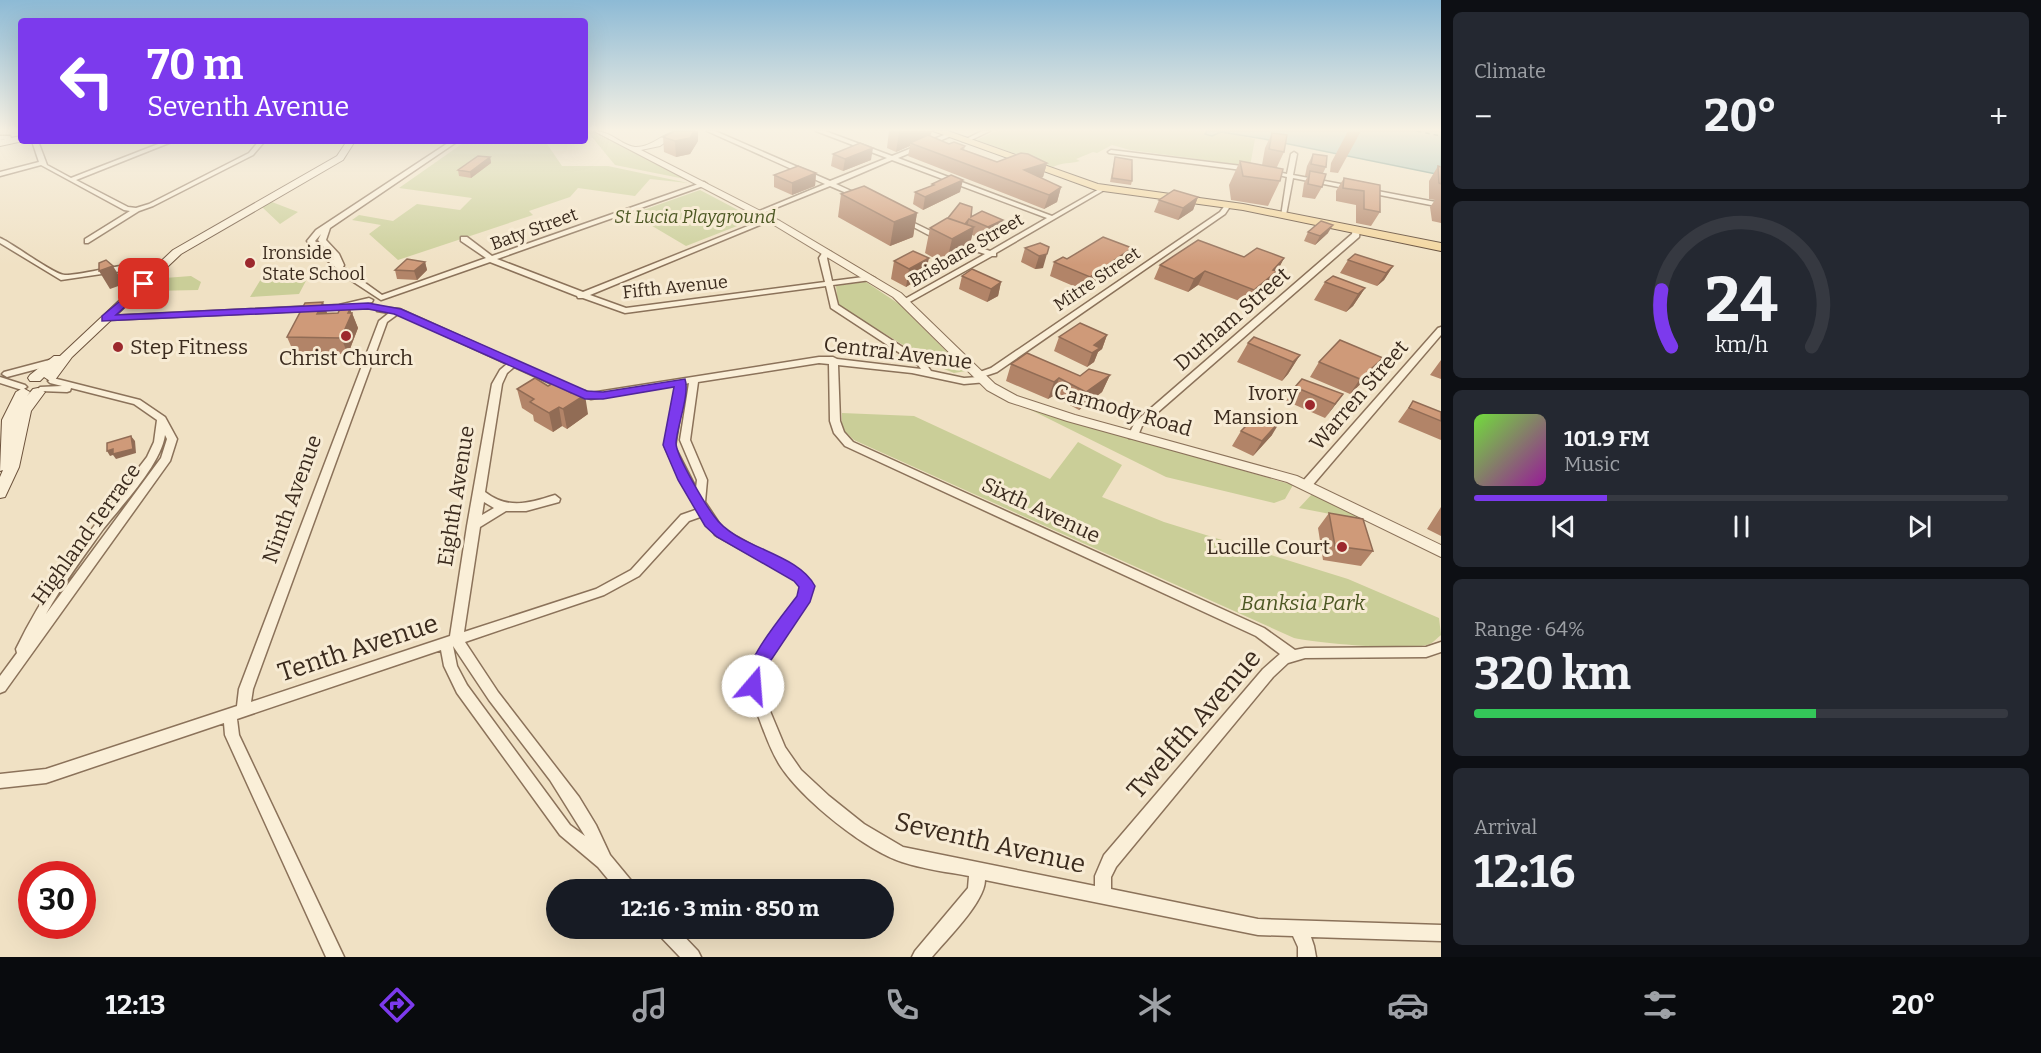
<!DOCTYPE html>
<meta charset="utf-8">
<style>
:root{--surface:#171b24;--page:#242831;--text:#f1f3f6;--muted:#9ea1a6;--line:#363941;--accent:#7c3aed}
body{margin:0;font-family:Bitter,serif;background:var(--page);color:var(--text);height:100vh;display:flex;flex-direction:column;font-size:22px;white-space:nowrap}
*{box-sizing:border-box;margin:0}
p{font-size:20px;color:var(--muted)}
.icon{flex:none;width:33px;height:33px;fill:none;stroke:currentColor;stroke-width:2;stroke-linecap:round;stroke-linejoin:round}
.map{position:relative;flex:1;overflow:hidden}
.sheet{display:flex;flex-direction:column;gap:12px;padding:12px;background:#0d0f14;width:600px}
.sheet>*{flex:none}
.top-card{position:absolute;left:18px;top:18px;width:570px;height:126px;border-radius:6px;box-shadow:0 6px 24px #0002;background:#7c3aed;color:#fff;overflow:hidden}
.speed{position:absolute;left:18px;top:861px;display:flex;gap:12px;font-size:30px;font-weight:700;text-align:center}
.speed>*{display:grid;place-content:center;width:78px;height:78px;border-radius:50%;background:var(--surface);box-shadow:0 6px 24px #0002;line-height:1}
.speed .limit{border:9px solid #d22;background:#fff;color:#111}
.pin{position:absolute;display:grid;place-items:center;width:51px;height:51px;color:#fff;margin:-26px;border-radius:12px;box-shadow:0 3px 9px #0006}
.me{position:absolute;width:66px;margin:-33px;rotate:18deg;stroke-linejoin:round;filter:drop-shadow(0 0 4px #0008)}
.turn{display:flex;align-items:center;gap:21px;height:126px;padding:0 30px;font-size:27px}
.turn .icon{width:78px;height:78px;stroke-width:2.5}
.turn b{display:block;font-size:42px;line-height:51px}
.big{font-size:45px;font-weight:700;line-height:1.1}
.sheet .card{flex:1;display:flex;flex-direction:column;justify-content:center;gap:9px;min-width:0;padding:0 21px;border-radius:9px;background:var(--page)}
.sheet .dial{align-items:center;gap:0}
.dial svg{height:156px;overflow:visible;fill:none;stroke:var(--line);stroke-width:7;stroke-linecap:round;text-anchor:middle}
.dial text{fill:var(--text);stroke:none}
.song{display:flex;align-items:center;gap:18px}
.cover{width:72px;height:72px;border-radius:9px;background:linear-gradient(135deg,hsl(100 70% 55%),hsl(300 70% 35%))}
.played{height:6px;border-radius:3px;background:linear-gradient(90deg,var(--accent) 25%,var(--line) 25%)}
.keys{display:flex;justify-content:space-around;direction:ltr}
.heat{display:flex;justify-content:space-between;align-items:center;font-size:33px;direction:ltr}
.charge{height:9px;border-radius:4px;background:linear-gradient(90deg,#34c759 64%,var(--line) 0)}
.trip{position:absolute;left:546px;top:879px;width:348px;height:60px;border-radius:30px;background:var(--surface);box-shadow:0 6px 24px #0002;font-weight:700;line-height:60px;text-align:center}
.tabs{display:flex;height:96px;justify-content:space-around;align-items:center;background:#090b0e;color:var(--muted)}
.tabs .icon{width:42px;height:42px}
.tabs .active{color:var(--accent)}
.tabs b{font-size:27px;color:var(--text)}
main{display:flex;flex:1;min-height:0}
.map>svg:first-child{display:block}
.green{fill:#cace98}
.water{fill:#a6c3b9;stroke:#6c9187;stroke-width:1.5}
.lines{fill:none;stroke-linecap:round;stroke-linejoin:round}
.ferry{stroke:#2d5b56;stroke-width:1.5;stroke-dasharray:4.5 4;stroke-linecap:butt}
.minor-casing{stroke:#8b725a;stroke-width:3}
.tertiary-casing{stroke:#8b725a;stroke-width:2}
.secondary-casing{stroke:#6d533d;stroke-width:2}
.primary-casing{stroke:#59412e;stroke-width:2}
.minor{fill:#faefd8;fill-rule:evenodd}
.tertiary{fill:#faefd8;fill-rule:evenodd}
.secondary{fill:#faefd8;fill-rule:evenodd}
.primary{fill:#f3d59c;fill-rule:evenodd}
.wall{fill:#b28468}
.shaded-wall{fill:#916c55}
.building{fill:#cf9a79;stroke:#916c55;stroke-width:1.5}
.route{fill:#7c3aed;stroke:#51269a;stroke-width:1.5}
.poi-dot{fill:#9c282d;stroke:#f7ebd4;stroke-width:2}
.labels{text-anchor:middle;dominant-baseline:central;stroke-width:6;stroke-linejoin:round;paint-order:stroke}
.far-park-label{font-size:18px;font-style:italic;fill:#4d5824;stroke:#f7ebd4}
.far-street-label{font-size:18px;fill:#3b2b1e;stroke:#f7ebd4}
.far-poi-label{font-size:18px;fill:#3b2b1e;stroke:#f7ebd4;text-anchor:start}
.street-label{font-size:21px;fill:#3b2b1e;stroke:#f7ebd4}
.poi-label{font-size:21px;fill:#3b2b1e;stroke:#f7ebd4;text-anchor:end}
.park-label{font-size:21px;font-style:italic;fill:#4d5824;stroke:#f7ebd4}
.near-street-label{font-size:26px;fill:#3b2b1e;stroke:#f7ebd4}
</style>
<main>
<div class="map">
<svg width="1441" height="957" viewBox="0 0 1441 957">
<rect width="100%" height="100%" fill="#f0e1c4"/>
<path class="green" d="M587 131H595L690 180 615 165Z
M997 131H1207L1205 134 1221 132 1255 139 1250 166 1130 150 1112 145 1097 153 1093 152 1076 159 1080 161C1070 164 1062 162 1053 167L976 140Z
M466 141H545L562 166H608L688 183 650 179 635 196 578 188 570 197 529 211 533 215 398 260 369 234 381 225 352 220 359 215 393 221 417 204 460 210 472 198 399 188Z
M700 190 755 219 686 246 632 214Z
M272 202 298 212 280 224 262 207Z
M191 276 201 282 198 290 151 291 165 278Z
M308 277 299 294 250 297 261 279Z
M866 282 899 304 966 371 954 373 939 367 838 305 836 286Z
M1029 409 1293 485 1285 499 1274 503 1166 477Z
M842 413 914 416 1050 479 1078 442 1122 465 1102 497 1164 522 1348 579 1439 618 1441 635C1438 637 1434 642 1430 644 1410 652 1318 643 1294 638L854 440 842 429Z
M1313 493 1377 523 1299 508Z"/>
<path class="water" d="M1207 131H1441V175L1264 139 1221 132 1212 136 1205 134Z"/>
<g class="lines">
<path class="ferry" d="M1417 131 1441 136"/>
<defs>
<path id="minor" d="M707 131H715L830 181 887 158 816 131H825L892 156 949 133 952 135 951 136 898 158 1052 216 1101 188 1106 189 996 253V256H992L906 304 902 302 903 300 985 254 953 244V240H959L990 251 1047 218 892 160 836 184 860 195V197H856L830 186 761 214H757V212L825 184Z
M982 131H990L967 142 962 141Z
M0 136H10L13 141 10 143 6 139 0 140Z
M32 141H38L47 165 71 178 166 141H174L76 180 128 207 136 208 149 204 249 153 259 141H265L253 155 153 206 139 211 88 243H85V239L130 211 124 210 41 165 0 176V172L39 162Z
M451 141H458L330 228 326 240 339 254 344 265 343 267 382 295 486 258 461 241V237H467L492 256 704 182 707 184 706 185 497 259 583 292 768 218H772V220L590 295 626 308 825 282 819 258 824 250H827L831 252 827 258 832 281 871 276 875 278 871 280 833 285 838 305 924 361 931 371 964 378 979 377 975 375 977 373 991 368 1220 212 1226 204H1230L1231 205 1225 214 997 372 982 377 987 378 989 380 987 382 964 384 912 373 838 365 840 421 844 432 853 442 1264 628 1295 650 1305 648 1426 647 1441 642V652L1426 657 1305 658 1288 663 1273 677 1116 867 1111 877V889L1258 919 1441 925V941L1311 937 1314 946 1316 957H1298V947L1293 936 1258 935 985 880C985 902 947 939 932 957H912L915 951 968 888 969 876C947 872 923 869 902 862 865 850 803 800 781 767 771 752 765 734 759 718 753 703 742 686 749 670L798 597 801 587 796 580 715 535 703 516 689 521 639 576 604 595 465 642 498 692 579 797 596 825 610 855 634 884 636 890H617L598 867 560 835 457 693 444 666 441 650 237 719 239 735 344 957H326L225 735 224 723 46 783 0 788V774L46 769 237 706 239 689 379 321 389 313 377 311V307L400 309 575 388 591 393 819 357H833L837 359 921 369 918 365 831 308 826 286 625 313 583 298H578L577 296 490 262 381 300 352 281 311 247 307 241 316 230ZM321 234 318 240 334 260 315 241ZM398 314 507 364 500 370 492 384 467 526 450 636 251 702 253 689 387 322ZM819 363 829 364 830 421 834 433 845 446 1256 636 1280 654 1263 669 1104 855 1095 876V886L903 847 864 824 829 796 801 770 785 747 762 692 760 675 808 601 813 586 804 574 723 529 705 502 707 480 690 440 698 382ZM514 367 569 392 591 399 676 385 665 447 680 480 698 509 681 515 631 570 596 589 464 632 480 527 506 511H526L559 502 560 499 555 495C530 503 508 510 485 492L502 384 507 373ZM689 383 680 440 697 480 696 488 675 447 685 384ZM484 502 494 508 482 515ZM453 646 489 700 550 780 585 836 570 825 467 685 457 666Z
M1111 150 1250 167 1253 169 1250 171 1109 153 1108 152Z
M1294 152 1297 154 1293 175 1441 203V207L1293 178 1286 215 1281 216 1287 177 1266 172 1269 170 1287 174 1291 154Z
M902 219H906L945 238 938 240 902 221Z
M1353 228 1360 230 1359 237 1142 426 1137 438H1129L1128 436 1135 422 1352 234Z
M0 238C14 244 54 275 65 275 88 275 149 255 167 266L163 268H142L61 280 0 243Z
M369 298 373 300 372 302 339 309 106 320 102 318 106 316 339 305Z
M1441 327V335L1311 487H1303L1302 484 1303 481 1438 328Z
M53 359 56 360V364L7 377 2 374 4 372Z
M0 377 25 385 27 387 22 390 0 383Z
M53 378 140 400 165 417 177 439 170 461 5 691 0 693V676L17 653 16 649C50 578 100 519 147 457L154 442 157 420 134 404 71 388 70 391 67 392 40 391 38 389 40 387 62 386 50 383 48 381ZM165 435 167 439 161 458 46 614C63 584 84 556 104 528 123 504 161 464 165 435Z
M656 928H676L698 951 701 957H680L658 934Z"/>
<path id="tertiary" d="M594 131C611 131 621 145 635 147 652 148 664 131 681 131L660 146 641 150 780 221 901 293 995 384 1017 396 1075 415 1297 476 1441 545V557L1287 482 1067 421 1009 402 987 390 893 297 774 225Z"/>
<path id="secondary" d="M21 136V141H23L0 146V140Z
M347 141H355L343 160 181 254 72 357 55 380 50 381 44 377 40 381H30L28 378 30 375 54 356H60L173 250 337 156Z
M23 388 30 392 27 396 33 389 38 388 45 392 31 411 19 467 5 497 0 498V477L3 470 0 471 2 420 16 392Z"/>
<path id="primary" d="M933 131H948L1098 184 1243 204 1441 243V251L1243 210 1096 190Z"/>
</defs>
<use href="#minor" class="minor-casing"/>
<use href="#tertiary" class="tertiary-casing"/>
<use href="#secondary" class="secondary-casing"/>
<use href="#primary" class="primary-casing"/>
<use href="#minor" class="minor"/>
<use href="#tertiary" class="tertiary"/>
<use href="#secondary" class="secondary"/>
<use href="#primary" class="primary"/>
</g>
<path class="wall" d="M672 131H698V141L690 154 676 157 664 152 663 137 672 132Z
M889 131H932L930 136 949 144 965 146 964 150 997 162 1047 163 1043 177 1041 178 1061 187 1057 202 1044 209 908 156 910 146 896 152 887 148Z
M1348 131H1361L1338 173 1330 172 1331 163Z
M1272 133 1284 152 1277 167 1280 181 1268 206 1231 200 1229 185 1240 161 1262 165 1265 148Z
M833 154 871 160 843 171 831 166Z
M1313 154 1326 167 1323 173 1322 187 1315 199 1302 197 1304 183 1308 176H1305L1307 166Z
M490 157 491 163 471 178 459 176 458 170Z
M1115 157 1132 181 1131 185 1110 182Z
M1438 166 1441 167V223L1432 221 1430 207 1435 200 1429 199V181Z
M816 173 815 186 792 195 774 187V175Z
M1344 178 1380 185V212L1371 226 1356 223V205L1336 201V191Z
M932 184 960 192 923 210 913 204 915 192 931 186Z
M841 194 917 213 913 237 890 246 838 217Z
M1198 197 1193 210 1178 220 1154 212 1159 200Z
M971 217 999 233 985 240 972 235 968 253 946 265 925 253 930 228Z
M1308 232 1328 233 1315 245 1304 241Z
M1040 243 1043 268 1035 269 1021 262 1025 248Z
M1244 257 1284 258 1270 285 1247 304 1198 285 1188 292 1154 279 1160 265Z
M1067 259 1127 261 1085 291 1050 276 1054 262Z
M1348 260 1393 266 1384 280 1377 286 1340 273Z
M894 261 925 275 906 287 891 279Z
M425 262 427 270 417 280 397 279 395 270Z
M962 276 1001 282 998 296 987 302 959 289Z
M1325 282 1365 288 1353 306 1346 312 1314 300Z
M350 309 351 313H352L358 328 348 354 294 353 287 337 327 314 338 313Z
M1107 335 1102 349 1098 352 1094 362 1087 367 1054 351 1059 337Z
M1248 343 1300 355 1288 374 1282 381 1237 362Z
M1383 358 1373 372 1350 394 1310 377 1319 362Z
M1441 360V379L1430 375Z
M1011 364 1080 376 1110 375 1102 392 1079 410 1053 396 1048 399 1006 381Z
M1295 387 1343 394 1325 418 1286 401Z
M517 389 588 414 567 429 562 426 553 432 534 421 533 415 522 408Z
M1413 401 1441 412V440L1398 422Z
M1241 431 1272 435 1253 456 1232 446Z
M1441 507V536L1427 529Z
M1329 513 1373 551 1361 566 1323 560 1318 528Z"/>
<path class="shaded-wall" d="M694 131H698V141L690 154 676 157 675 141Z
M902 131H932L929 138 910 143V146L896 152 899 132Z
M873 148 871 160 843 171 845 159Z
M490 157 491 163 471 178 470 172Z
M1047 163 1043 177 1020 184 1024 170Z
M816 173 815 186 792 195V183Z
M963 180 960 192 923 210 925 197Z
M1061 187 1057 202 1044 209 1049 195Z
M1198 197 1193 210 1178 220 1183 208Z
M917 213 913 237 890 246 894 222Z
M969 219 966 231 974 227 968 253 946 265 952 239 964 226Z
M1003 220 999 233 985 240 988 227Z
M1333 225 1328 233 1315 245 1320 236Z
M1132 248 1127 261 1085 291 1090 277Z
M1047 254 1043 268 1035 269 1039 256Z
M929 258 925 275 906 287 909 269Z
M1284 258 1270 285 1247 304 1254 290Z
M425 262 427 270 417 280 414 271Z
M113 266 124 284 110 289 99 271Z
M1393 266 1384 280 1377 286 1386 273Z
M1205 271 1198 285 1188 292 1194 279Z
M1001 282 998 296 987 302 991 289Z
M1365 288 1353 306 1346 312 1358 294Z
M323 302 329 318 317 314Z
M350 309 352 314V313L358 328 348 354 341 338Z
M1107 335 1102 349 1098 352 1094 362 1087 367 1092 353 1094 345Z
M1300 355 1288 374 1282 381 1293 362Z
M1383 358 1373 372 1350 394 1360 379Z
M1110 375 1102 392 1079 410 1086 392Z
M1059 378 1053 396 1048 399 1054 382Z
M1343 394 1333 408 1325 418 1335 404Z
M585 395 588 414 567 429 563 409Z
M559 407 562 426 553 432 549 413Z
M1281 420 1272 435 1253 456 1262 441Z
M131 436 135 441 136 453 116 459 113 455 110 456 107 451 113 449Z"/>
<path class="building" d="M673 131H694L690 138 675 141 663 137 673 132Z
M1272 133 1287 135 1284 152 1269 149Z
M928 135 949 144 954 142 965 146 961 149 997 162 1021 153 1028 154 1047 163 1024 170 1061 187 1049 195 910 143Z
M860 143 873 148 845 159 833 154Z
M1313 154 1327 156 1326 167 1311 164Z
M478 156 490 157 470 172 458 170Z
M1115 157 1132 160V181L1112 178Z
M1240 161 1283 169 1280 181 1243 176Z
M798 166 816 173 792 183 774 175Z
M1438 166 1441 167V184L1439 183Z
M1310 171 1326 174 1322 187 1308 184Z
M951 175 963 180 925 197 915 192 934 185 932 184Z
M1344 178 1380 185V212L1364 209V191L1343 188Z
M864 186 917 213 894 222 841 194Z
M1174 190 1198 197 1183 208 1159 200Z
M960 203 972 207 971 217 982 211 1003 220 988 227 969 219 965 224 948 218Z
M947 218 974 227 952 239 930 228Z
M1321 221 1333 225 1320 236 1308 232Z
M1103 237 1132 248 1090 277 1054 262 1063 257 1067 259Z
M1198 240 1244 257 1257 248 1284 258 1273 270 1277 271 1254 290 1205 271 1194 279 1160 265Z
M1040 243 1049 247 1047 254 1039 256 1025 248Z
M913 251 929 258 909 269 894 261Z
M1355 254 1393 266 1386 273 1348 260Z
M407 259 425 262 414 271 395 270Z
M106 260 113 266 99 271V263Z
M972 269 1001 282 991 289 962 276Z
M1333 276 1365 288 1358 294 1325 282Z
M323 302 317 314 338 313 340 309H350L348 313H352L341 338 287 337 305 303Z
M1080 323 1107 335 1094 345 1100 348 1092 353 1059 337Z
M1254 337 1300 355 1293 362 1248 343Z
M1340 340 1383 358 1360 379 1319 362Z
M1027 353 1080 376 1089 369 1110 375 1086 392 1059 378 1054 382 1011 364Z
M535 378 548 386 553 383 571 393 576 390 585 395 563 409 559 407 549 413 530 402 534 399 517 389Z
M1302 379 1343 394 1335 404 1295 387Z
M1413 401 1441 412V421L1409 408Z
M1261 411 1281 420 1262 441 1241 431Z
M131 436 133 449 113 454V449L107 451V443Z
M1329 513 1363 519 1373 551 1335 546Z"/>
<linearGradient id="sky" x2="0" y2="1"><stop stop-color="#8dbad5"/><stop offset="0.49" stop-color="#f8f2e4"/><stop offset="1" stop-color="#f8f2e4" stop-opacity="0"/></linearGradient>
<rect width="1441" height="265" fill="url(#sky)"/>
<path class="route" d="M144 281 149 284 148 286 116 315 368 303 401 309 587 391 603 392 685 379C690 394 677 426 676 443 676 456 705 504 714 516 737 549 797 552 815 586L810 602 765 669 759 691 753 693 747 691C737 668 783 615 797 596L799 587 794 581 717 537 705 526 678 480 663 445 674 387 603 399H585L394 314 368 309 102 321V316Z"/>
<g class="poi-dot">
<circle cx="250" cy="263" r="6"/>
<circle cx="346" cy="336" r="6"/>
<circle cx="118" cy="347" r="6"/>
<circle cx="1310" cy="405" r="6"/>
<circle cx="1342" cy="547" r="6"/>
</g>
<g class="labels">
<g class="far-park-label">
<text x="695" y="217">St Lucia Playground</text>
</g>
<g class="far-street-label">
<text transform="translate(534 229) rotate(-20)">Baty Street</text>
<text transform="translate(966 250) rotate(-30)">Brisbane Street</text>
<text transform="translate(1097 279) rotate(-34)">Mitre Street</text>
<text transform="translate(675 287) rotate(-6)">Fifth Avenue</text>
</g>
<g class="far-poi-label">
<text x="262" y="253">Ironside<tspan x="262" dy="21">State School</tspan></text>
</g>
<g class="street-label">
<text transform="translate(1232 319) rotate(-41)">Durham Street</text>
<text transform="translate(898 353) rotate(7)">Central Avenue</text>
<text transform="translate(1359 395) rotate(-49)">Warren Street</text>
<text transform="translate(1123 410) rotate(16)">Carmody Road</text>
<text transform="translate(456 496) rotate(-81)">Eighth Avenue</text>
<text transform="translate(292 499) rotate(-70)">Ninth Avenue</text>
<text transform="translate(1041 510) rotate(25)">Sixth Avenue</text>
<text transform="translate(86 534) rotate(-54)">Highland Terrace</text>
</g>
<g class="poi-label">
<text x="130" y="347" text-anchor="start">Step Fitness</text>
<text x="346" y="358" text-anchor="middle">Christ Church</text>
<text x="1298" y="393">Ivory<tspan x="1298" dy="24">Mansion</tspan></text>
<text x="1330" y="547">Lucille Court</text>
</g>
<g class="park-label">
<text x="1303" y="603">Banksia Park</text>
</g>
<g class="near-street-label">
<text transform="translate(358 648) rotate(-18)">Tenth Avenue</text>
<text transform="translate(1194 724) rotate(-49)">Twelfth Avenue</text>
<text transform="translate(990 843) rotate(13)">Seventh Avenue</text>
</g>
</g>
</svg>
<div class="speed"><div class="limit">30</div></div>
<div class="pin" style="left:144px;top:284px;background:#d93025"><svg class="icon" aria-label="arrive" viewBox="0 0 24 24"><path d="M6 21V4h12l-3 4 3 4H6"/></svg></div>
<svg class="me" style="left:753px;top:686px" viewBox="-20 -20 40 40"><circle r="19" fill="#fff"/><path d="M0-13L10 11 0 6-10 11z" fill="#7c3aed"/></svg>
<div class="trip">12:16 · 3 min · 850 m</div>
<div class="top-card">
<div class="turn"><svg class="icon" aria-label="left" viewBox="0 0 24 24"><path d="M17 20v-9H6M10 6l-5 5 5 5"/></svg><div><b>70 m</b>Seventh Avenue</div></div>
</div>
</div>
<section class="sheet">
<div class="card"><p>Climate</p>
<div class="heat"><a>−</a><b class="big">20°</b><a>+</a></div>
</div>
<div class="card dial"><svg viewBox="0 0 100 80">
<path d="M14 69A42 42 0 1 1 86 69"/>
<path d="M14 69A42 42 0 0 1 9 40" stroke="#7c3aed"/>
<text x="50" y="56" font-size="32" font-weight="700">24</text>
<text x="50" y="72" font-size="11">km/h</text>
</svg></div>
<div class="card">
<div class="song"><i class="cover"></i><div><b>101.9 FM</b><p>Music</p></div></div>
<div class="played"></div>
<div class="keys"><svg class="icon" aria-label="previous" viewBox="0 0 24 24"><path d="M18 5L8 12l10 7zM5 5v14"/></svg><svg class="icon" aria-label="pause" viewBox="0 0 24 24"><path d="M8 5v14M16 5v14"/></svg><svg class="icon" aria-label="next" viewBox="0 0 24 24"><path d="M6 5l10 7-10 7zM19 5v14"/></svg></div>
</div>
<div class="card"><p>Range · 64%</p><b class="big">320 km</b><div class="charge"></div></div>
<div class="card"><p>Arrival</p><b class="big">12:16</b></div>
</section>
</main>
<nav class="tabs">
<b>12:13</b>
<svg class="icon active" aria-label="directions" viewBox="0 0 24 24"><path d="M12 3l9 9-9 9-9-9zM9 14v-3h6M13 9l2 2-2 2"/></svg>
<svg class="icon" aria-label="music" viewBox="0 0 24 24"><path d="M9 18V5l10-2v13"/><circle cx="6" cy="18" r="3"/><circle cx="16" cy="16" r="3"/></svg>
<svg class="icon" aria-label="phone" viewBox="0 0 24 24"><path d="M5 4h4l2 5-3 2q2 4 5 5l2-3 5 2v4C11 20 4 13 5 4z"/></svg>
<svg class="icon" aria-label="climate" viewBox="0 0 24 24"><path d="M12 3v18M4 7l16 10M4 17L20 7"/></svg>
<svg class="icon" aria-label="car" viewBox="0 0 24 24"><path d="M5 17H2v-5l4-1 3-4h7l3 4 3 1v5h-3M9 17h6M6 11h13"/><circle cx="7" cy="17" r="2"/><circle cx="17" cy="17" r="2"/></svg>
<svg class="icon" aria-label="filters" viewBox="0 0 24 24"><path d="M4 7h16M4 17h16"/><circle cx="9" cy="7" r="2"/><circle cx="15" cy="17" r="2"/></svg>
<b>20°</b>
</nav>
